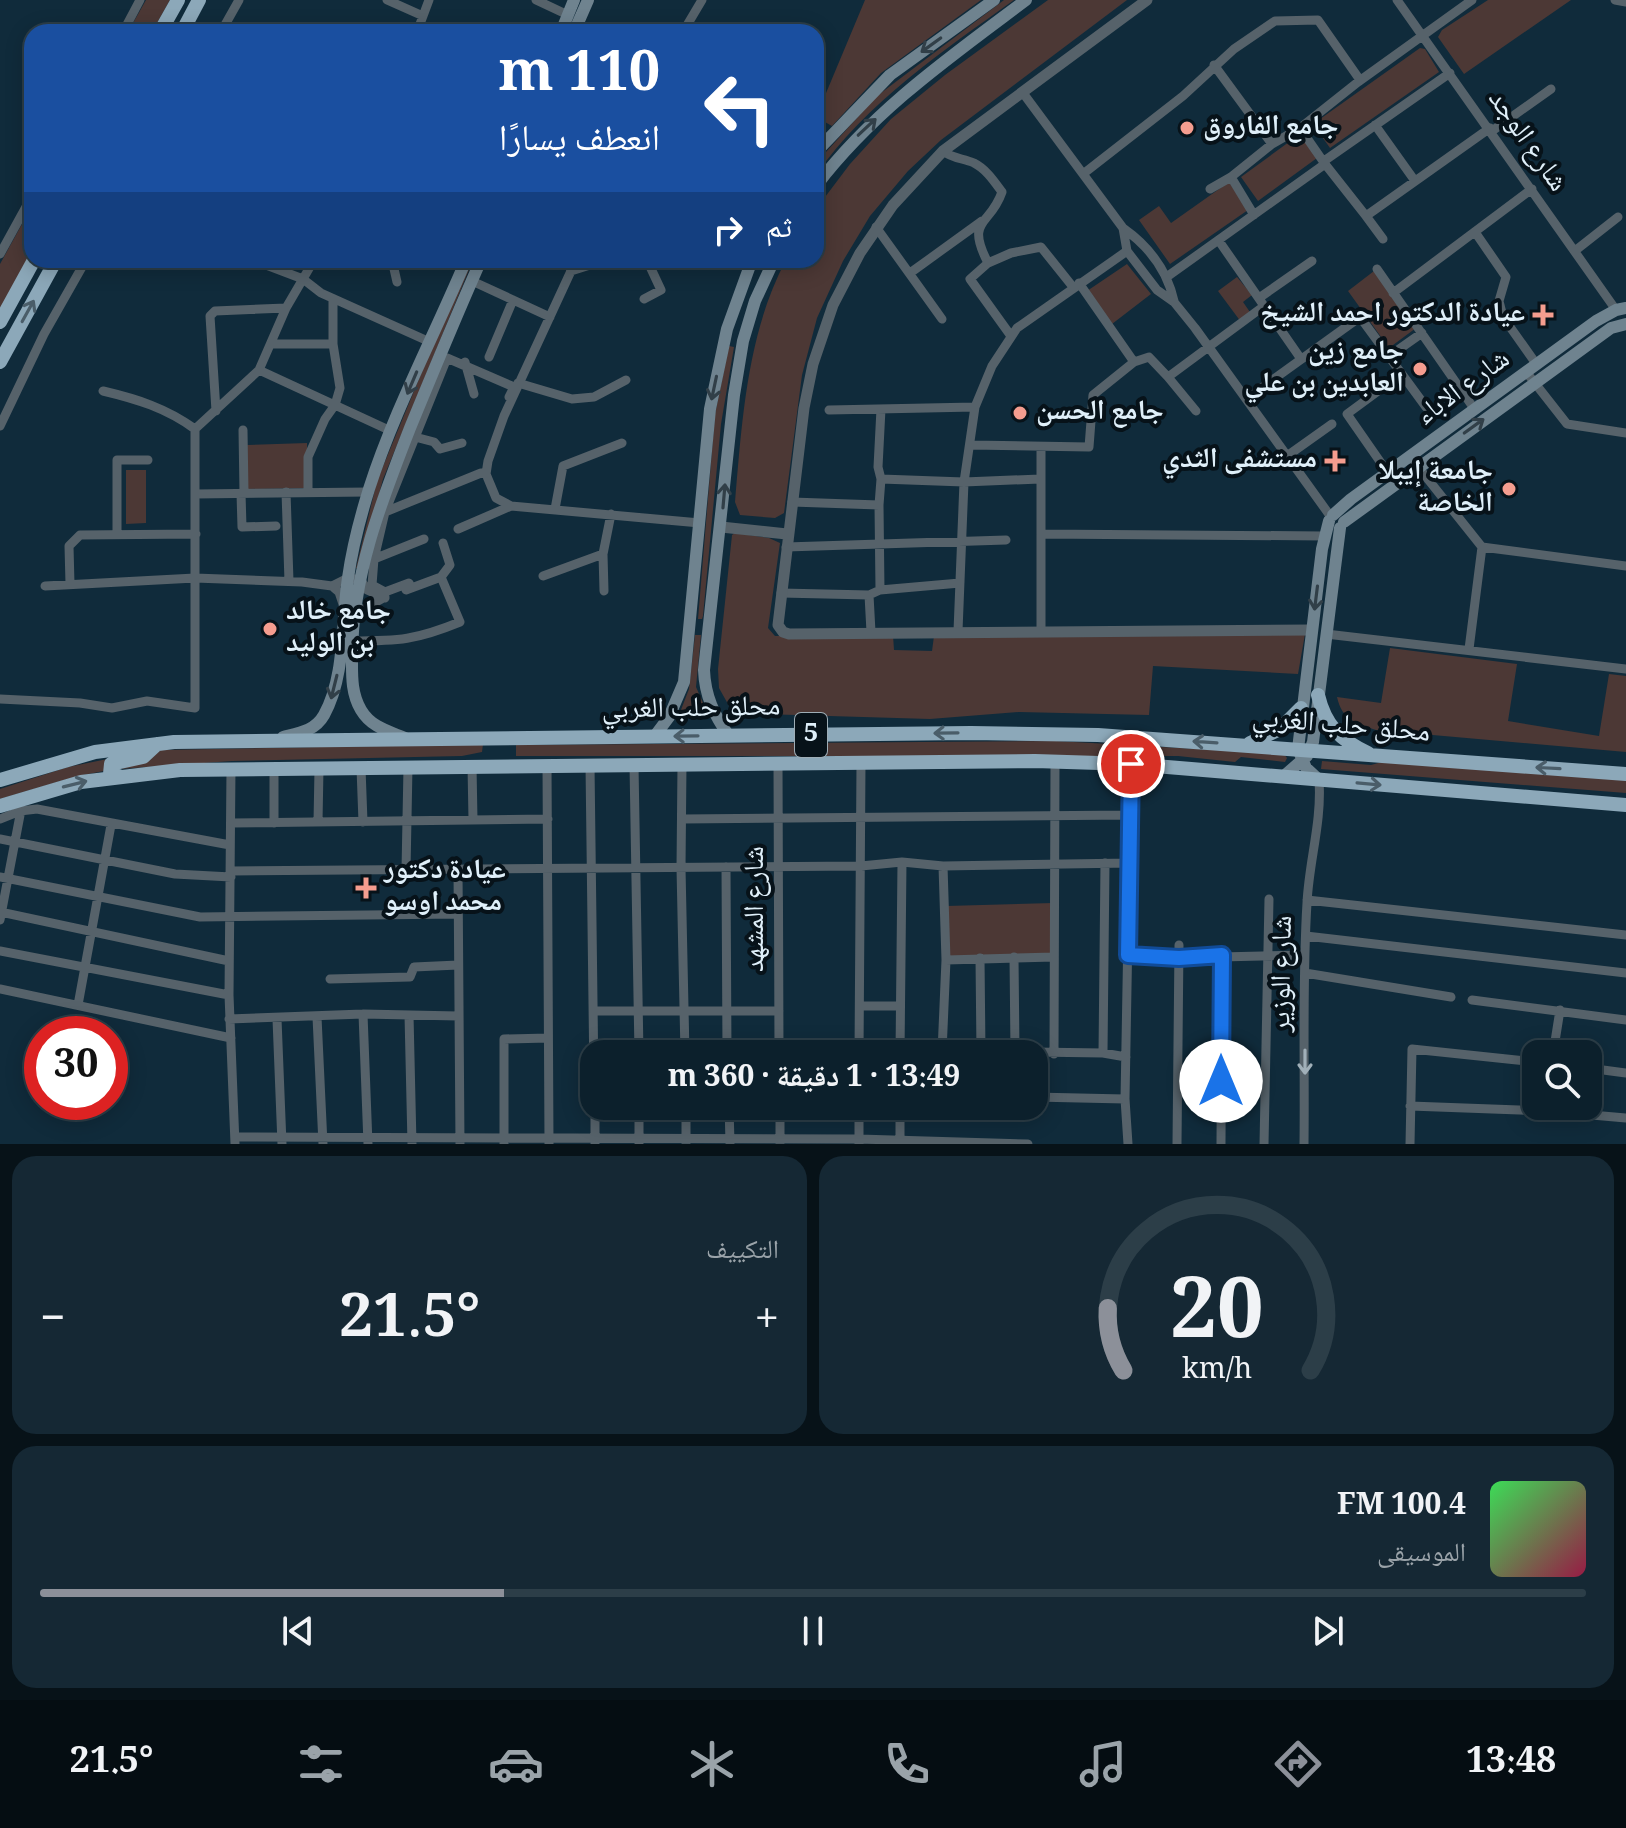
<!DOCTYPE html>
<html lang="ar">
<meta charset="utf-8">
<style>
:root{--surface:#0c202c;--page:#152834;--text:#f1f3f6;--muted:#9aa3a9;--line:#2c3e48;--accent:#8c9099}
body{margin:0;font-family:Georgia,"Noto Naskh Arabic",serif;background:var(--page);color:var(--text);direction:rtl;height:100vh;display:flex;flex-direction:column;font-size:30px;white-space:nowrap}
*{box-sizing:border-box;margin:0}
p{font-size:26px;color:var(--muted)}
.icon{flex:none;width:44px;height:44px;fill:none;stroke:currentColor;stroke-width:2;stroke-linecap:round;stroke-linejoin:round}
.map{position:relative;height:1144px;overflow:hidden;direction:ltr}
.details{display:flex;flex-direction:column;gap:12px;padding:12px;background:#071218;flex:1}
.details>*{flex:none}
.hud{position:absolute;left:24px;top:24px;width:800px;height:244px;border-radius:24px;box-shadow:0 4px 20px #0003,0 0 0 2px var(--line);direction:rtl;background:#1a4fa0;color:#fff;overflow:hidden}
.buttons{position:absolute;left:1522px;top:1040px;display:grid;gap:16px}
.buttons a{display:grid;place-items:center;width:80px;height:80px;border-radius:16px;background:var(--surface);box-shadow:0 4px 20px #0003,0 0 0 2px var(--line);font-size:40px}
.speed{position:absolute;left:24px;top:1016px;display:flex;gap:16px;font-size:40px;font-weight:700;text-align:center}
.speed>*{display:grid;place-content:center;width:104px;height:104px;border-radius:50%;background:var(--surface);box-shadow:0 4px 20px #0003,0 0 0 2px var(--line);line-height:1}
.speed .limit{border:12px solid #d22;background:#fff;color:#111}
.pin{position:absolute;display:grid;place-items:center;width:68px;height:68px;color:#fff;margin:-34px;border:4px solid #fff;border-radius:50%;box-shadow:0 2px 8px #0007}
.me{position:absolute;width:88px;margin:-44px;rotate:0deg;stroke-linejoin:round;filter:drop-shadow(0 0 6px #0008)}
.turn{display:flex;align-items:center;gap:28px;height:168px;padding:0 32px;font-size:36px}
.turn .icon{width:104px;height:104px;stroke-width:2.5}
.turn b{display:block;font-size:56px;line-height:68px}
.then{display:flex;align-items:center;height:76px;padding:0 32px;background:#0003;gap:16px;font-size:30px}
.big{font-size:60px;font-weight:800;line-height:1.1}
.details .tile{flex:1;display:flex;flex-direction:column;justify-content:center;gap:12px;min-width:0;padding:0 28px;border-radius:24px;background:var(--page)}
.details .dial{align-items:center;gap:0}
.dial svg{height:208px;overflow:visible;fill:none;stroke:var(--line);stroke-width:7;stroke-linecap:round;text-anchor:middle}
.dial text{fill:var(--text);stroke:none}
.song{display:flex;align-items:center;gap:24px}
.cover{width:96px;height:96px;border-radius:12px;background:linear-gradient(135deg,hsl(130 70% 55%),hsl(340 70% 35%))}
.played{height:8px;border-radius:4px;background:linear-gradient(90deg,var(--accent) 30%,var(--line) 30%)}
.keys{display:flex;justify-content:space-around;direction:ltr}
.heat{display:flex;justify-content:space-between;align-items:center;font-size:44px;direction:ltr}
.details .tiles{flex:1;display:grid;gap:12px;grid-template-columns:1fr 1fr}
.tile:last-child{grid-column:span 2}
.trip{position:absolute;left:580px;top:1040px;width:468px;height:80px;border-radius:24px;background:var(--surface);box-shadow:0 4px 20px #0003,0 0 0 2px var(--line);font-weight:800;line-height:80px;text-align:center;direction:rtl}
.menu{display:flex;height:128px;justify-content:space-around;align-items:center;background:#050d12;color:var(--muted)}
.menu .icon{width:56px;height:56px}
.menu .on{color:var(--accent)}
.menu b{font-size:36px;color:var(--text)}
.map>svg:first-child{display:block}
.green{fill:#4c3835}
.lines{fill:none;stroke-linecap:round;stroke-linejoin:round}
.minor{stroke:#56626a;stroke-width:9}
.tertiary{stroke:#56626a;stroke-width:11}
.secondary{stroke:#6f838f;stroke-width:12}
.trunk{stroke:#8ca8b9;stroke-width:14}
.oneway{stroke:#313f48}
.oneway2{stroke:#4a5d69}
.oneway3{stroke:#a1b0b9}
.route-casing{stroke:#114b97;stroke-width:20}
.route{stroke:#1a73e8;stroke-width:14}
.poi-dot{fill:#f59d8f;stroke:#071219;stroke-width:3}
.labels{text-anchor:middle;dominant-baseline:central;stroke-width:8;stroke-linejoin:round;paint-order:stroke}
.shield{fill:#071219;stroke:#9eadb6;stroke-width:2}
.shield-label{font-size:26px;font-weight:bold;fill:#dfeff9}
.poi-label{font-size:28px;font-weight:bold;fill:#dfeff9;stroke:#071219;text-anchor:start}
.street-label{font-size:28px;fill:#dfeff9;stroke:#071219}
</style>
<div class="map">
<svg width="1626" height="1144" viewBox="0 0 1626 1144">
<rect width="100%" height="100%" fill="#102b3b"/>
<path class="green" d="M146 0H170L152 32H128Z
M865 0H981L881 73 832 126 816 117Z
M1004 0H1014C943 51 867 102 816 175V163L877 96Z
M1048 0H1127L941 140 908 171 870 216 843 261 817 318 802 375 784 513 775 518 740 515 735 502C742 421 747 333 786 260H816V209L850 164 891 119 945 75Z
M1488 0H1571L1464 74 1438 37 1442 30Z
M1420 48 1425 49 1439 72 1330 148 1313 124Z
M1300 134 1317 158 1258 201 1241 177Z
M1229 182 1248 210 1170 264 1139 220 1159 206 1171 223Z
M32 206V252L0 310V264Z
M468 260H473L383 479 359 569 356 568 377 481Z
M1127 264 1151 294 1112 324 1087 291Z
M1374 271 1416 328 1389 348 1348 291Z
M1237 277 1252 295 1243 302 1252 315 1241 322 1218 291Z
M729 346 734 347 721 424 703 616 702 619H698L715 414Z
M307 443V488L248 489 247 445Z
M126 470H146V523L126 524Z
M735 533 769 538 780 543 768 628 775 636 893 635 894 650 932 651 934 636 1305 634 1298 674 1153 666 1149 715 1019 712 930 719 733 713 719 688 718 669 732 535Z
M695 635H701L696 687 708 714 679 715 689 689Z
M1390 648 1517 664 1508 721 1599 736 1609 674 1626 676V752L1376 730C1356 723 1342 720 1337 697L1381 703Z
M1056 741 1284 754 1287 758 1285 762 1241 757 1235 762 1178 756H516V745Z
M483 744 482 752 462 756 232 761 120 769 143 762 161 750Z
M137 753 104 771 78 776 0 799V789L68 767Z
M1322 761 1371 765 1382 762 1626 780V793L1321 769Z
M1053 903V956L947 959 946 906Z"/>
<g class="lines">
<path class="minor" d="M387 0 423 16
M536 0 568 15
M1397 0 1616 310
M1615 0 1626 2
M123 32 140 0
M221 32 239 0
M417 32 429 0
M683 32 702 0
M1214 65 1272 144
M1023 93 1123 228C1150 247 1167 270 1174 301
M1375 125 1415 181
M1492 131 1551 89
M943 151C953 159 963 158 974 163 986 169 994 181 1002 192 990 227 965 218 988 263L970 279 1011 336
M1324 161 1450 73
M1325 164 1366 216 1490 128
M1083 174 1183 96 1234 49 1275 21 1318 20 1360 80
M1231 177 1254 215
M1210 189 1231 177 1272 144 1300 128 1358 82 1472 0
M1366 216 1383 239
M876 227 942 319
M1123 228 1127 251 1157 290 1174 302 1195 328 1331 517
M1475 232 1506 277 1499 301 1503 317 1537 365
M1219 241 1301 359
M1576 250 1618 217
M0 254 32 196
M253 260 303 279 321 293 430 342
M356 260 358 265 380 260
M392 260 397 282
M567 260 571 271 504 416 488 461 486 474 496 498 511 506 700 523
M576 260 571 271 606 260
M988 263 1011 253 1041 247 1073 287
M1377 269 1475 410
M910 273 982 221
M1168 276 1325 164 1300 128
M472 281 550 317
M1079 283 1134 362 1149 357 1168 377 1264 306
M1393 293 1532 189
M1259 298 1312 261
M644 299 661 290 647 260
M271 344H333
M489 357 513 300
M1388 357 1422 333
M465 362 474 394
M259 370 391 431
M1527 373 1567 424 1626 433
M1168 377 1196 411
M518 383 572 399 594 397 626 380
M103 391C137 399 166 408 195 429
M1246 399 1360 317 1426 407
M829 410 975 407
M216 411 210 316 215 311 286 308
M0 426 44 334 86 260
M243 430 244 493
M415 437 434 442 440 449 462 443
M971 445 1089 447 1093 395 1134 362
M1287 456 1332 424
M1415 463 1482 547 1626 566
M1388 473 1347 414 1400 375
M881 479 964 482 1040 479
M286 492 289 581
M308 492V457L325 419 335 405 340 388 333 344V299
M241 493 242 527 276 526
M196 494 368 492
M792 502 879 505
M555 509 563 466 622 443
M385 512 481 473 486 474
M458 529 511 506
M117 533V460H148
M1041 534 1324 536
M786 547 1006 540
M374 559 424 539
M543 576 603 554
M70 584 69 546 80 535 196 534
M45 586 195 578 302 582 332 586 348 578 361 580 367 590 385 598
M332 586 339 592 345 610 356 613 385 597
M411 588 409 583 385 592 372 585 374 559 385 512 447 358 514 387 509 397
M406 590 441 577 450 565 443 543
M880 590 879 505 881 479 878 467 881 409
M604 591 603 554 611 514
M781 593 869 595 880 590 960 583
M869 595 871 632
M958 631 964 482 975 407 992 366 1017 328 1127 251
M1041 631V447
M1326 634 1626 669
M352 641C399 641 416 640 460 622L441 577
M1469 649 1482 547
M0 699 80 703 112 708 147 701 195 708V429L259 370 286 308 314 260
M682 764 681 868 685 1054
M778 764 779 1054
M547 765 549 1144
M590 765 594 1081
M634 765 639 1054
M472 766 473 820
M231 768 229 995 235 1144
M361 768 363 822
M274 769V823
M0 819 20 811 37 809 230 845
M683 819 1130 815
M318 822 319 769
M231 823 548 819
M0 839 175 874 231 877
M943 866 946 960 1054 957
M726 867 727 1054
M406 870 408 767
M458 870 460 1144
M231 871 861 866 902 862 943 866 1130 863
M0 877 200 917 458 914
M1307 900 1626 935
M0 912 229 961
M0 920 21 810
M1306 936 1626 973
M0 951 229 995
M1128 955 1179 958 1305 955
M1014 957 1015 1052
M980 958 981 1052
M1305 973 1451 997
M330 979 410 977 414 967 458 965
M0 989 231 1038
M1472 1000 1626 1020
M78 1005 111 825
M860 1006H900
M593 1011H779
M363 1014 368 1144
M409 1015 412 1144
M317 1017 323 1144
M229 1019 363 1014 458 1016
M277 1019 282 1144
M900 1050 1103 1053 1126 1057
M942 1052 946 960
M1103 1053 1105 863
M859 1054 861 763
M900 1054 902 862
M1054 1054 1055 763
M1553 1054 1560 1010
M1588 1068 1626 1073
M1034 1097 1125 1099
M595 1106V1143
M639 1106V1143
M686 1106V1143
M729 1106 730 1143
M780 1106V1143
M900 1106V1143
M1410 1106 1546 1111 1626 1118
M235 1137 859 1139 1028 1144
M504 1144V1039L548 1038
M859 1144V1106
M1128 1144 1125 1099 1131 764
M1177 1144 1179 945
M1221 1144 1222 955
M1264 1144 1269 899
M1304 1144C1305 1064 1302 983 1307 903 1309 861 1322 822 1319 780
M1410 1144 1412 1049 1536 1062"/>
<path class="tertiary" d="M1147 0 943 151 893 205 860 253 833 305 813 364 804 408 778 625 783 632 789 634 1311 630
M721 527 787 534"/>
<path class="secondary" d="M561 32 574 0
M574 32 588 0
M816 152 890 75 994 0
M816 186C874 110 950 57 1026 0
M1333 515 1351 499 1596 321 1616 310 1626 308
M1344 522 1611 328 1626 324
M729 736C714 715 705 696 704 670L734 395 743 341 755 301 774 260
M283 737C299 733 315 731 324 715 346 675 341 622 348 578 352 549 360 518 369 489 394 411 434 336 466 260
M654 737 669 717 684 682 710 409 727 329 752 260
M405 738C388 731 371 727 361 710 351 693 352 675 352 657 352 576 381 502 410 428 433 372 456 316 481 260
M1284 776 1307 756 1313 742 1340 528
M1319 780 1306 768 1298 749 1322 549 1329 521"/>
<path class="trunk" d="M160 32 178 0
M182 32 199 0
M0 322 34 260
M0 362 56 260
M1318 695C1325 725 1340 740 1368 753
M1250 743 1280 729 1301 708
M119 776 110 774 111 764 143 757 157 744
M0 780 95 752 174 742 971 733 1098 735 1626 774
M0 806 81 782 180 770 1035 761 1131 764 1626 805"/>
</g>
<defs><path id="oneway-shaft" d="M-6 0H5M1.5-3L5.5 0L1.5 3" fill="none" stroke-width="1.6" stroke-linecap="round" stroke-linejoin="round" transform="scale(2)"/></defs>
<g class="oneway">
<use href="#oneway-shaft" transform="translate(931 45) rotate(144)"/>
<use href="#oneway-shaft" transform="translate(867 127) rotate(-43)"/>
<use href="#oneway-shaft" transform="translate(412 383) rotate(113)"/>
<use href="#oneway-shaft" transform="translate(714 388) rotate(102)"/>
<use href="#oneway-shaft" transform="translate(1474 426) rotate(-36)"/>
<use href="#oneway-shaft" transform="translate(724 496) rotate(-85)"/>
<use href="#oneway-shaft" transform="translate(1316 598) rotate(97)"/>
<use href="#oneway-shaft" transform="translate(334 687) rotate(104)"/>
</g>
<g class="oneway2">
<use href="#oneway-shaft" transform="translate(28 311) rotate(-61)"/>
<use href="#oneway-shaft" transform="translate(946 733) rotate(179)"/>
<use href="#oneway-shaft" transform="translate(686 736) rotate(179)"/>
<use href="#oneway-shaft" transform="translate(1205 742) rotate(-176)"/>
<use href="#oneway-shaft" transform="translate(1548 768) rotate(-177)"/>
<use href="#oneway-shaft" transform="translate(75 784) rotate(-14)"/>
<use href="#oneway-shaft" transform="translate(1369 784) rotate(5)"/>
</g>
<use class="oneway3" href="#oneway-shaft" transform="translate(1305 1062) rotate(90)"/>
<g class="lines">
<defs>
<path id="route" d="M1131 764 1128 955 1179 958 1222 955 1221 1081"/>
</defs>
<use href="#route" class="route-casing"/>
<use href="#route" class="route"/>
</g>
<g class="poi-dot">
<circle cx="1187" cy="128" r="8"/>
<path d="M1539 303h8v8h8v8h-8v8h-8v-8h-8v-8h8z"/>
<circle cx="1420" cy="369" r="8"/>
<circle cx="1020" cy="413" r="8"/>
<path d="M1331 449h8v8h8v8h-8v8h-8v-8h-8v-8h8z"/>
<circle cx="1509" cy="489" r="8"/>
<circle cx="270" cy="629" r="8"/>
<path d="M362 876h8v8h8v8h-8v8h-8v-8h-8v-8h8z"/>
</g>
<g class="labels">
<rect class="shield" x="795" y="713" width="32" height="44" rx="6"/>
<g class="shield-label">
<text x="811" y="735">5</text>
</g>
<g class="poi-label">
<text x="1203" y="128">جامع الفاروق</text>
<text x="1525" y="315" text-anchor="end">عيادة الدكتور احمد الشيخ</text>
<text x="1404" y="353" text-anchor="end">جامع زين<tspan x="1404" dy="32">العابدين بن علي</tspan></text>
<text x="1036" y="413">جامع الحسن</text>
<text x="1317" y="461" text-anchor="end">مستشفى الثدي</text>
<text x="1493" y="473" text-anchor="end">جامعة إيبلا<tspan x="1493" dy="32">الخاصة</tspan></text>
<text x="286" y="613">جامع خالد<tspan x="286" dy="32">بن الوليد</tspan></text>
<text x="384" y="872">عيادة دكتور<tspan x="384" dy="32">محمد اوسو</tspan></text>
</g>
<g class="street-label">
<text transform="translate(1526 142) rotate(55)">شارع الوجد</text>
<text transform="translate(1464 389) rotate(-36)">شارع الاباء</text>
<text transform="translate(691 710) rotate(-1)">محلق حلب الغربي</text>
<text transform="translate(1341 727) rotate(5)">محلق حلب الغربي</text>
<text transform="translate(757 909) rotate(-90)">شارع المشهد</text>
<text transform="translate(1284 974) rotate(-89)">شارع الوزير</text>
</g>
</g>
</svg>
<div class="buttons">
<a><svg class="icon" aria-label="search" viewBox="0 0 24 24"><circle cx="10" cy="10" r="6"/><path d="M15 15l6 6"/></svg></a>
</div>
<div class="speed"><div class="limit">30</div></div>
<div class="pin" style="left:1131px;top:764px;background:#d93025"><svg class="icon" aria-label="arrive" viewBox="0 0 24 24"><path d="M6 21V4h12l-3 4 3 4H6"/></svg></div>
<svg class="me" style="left:1221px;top:1081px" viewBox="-20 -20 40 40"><circle r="19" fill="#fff"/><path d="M0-13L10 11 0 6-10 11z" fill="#1a73e8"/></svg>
<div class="trip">13:49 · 1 دقيقة · 360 m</div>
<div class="hud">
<div class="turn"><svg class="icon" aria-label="left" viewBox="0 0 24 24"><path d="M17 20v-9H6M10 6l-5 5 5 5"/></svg><div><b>110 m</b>انعطف يسارًا</div></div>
<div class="then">ثم<svg class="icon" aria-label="right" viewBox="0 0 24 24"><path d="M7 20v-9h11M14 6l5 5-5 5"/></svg></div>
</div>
</div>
<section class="details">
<div class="tiles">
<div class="tile dial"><svg viewBox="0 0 100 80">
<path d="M14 69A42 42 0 1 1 86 69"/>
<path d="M14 69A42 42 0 0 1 8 45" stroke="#8c9099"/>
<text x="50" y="56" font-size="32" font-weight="700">20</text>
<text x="50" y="72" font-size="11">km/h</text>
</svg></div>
<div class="tile"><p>التكييف</p>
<div class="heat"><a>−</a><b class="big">21.5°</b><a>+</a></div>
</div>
<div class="tile">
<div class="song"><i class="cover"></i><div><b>100.4 FM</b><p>الموسيقى</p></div></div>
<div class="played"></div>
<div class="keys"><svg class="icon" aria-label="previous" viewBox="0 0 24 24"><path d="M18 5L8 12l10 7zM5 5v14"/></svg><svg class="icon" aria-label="pause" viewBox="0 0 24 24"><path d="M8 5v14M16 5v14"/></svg><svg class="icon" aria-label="next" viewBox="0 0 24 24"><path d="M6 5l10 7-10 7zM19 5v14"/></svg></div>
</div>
</div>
</section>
<nav class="menu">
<b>13:48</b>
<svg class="icon on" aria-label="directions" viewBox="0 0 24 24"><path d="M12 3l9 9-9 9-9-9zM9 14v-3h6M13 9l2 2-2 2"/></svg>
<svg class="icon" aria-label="music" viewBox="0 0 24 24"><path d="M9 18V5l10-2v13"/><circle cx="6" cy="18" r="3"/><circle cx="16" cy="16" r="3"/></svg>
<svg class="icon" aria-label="phone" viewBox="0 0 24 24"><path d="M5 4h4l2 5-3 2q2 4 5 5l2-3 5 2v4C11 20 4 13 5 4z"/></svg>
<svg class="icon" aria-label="climate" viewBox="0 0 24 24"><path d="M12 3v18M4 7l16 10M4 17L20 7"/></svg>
<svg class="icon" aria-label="car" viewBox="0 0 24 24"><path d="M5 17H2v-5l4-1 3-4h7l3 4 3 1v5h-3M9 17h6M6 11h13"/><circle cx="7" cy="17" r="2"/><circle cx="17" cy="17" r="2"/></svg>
<svg class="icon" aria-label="filters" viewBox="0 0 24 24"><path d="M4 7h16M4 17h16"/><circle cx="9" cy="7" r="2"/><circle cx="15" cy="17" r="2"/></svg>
<b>21.5°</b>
</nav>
